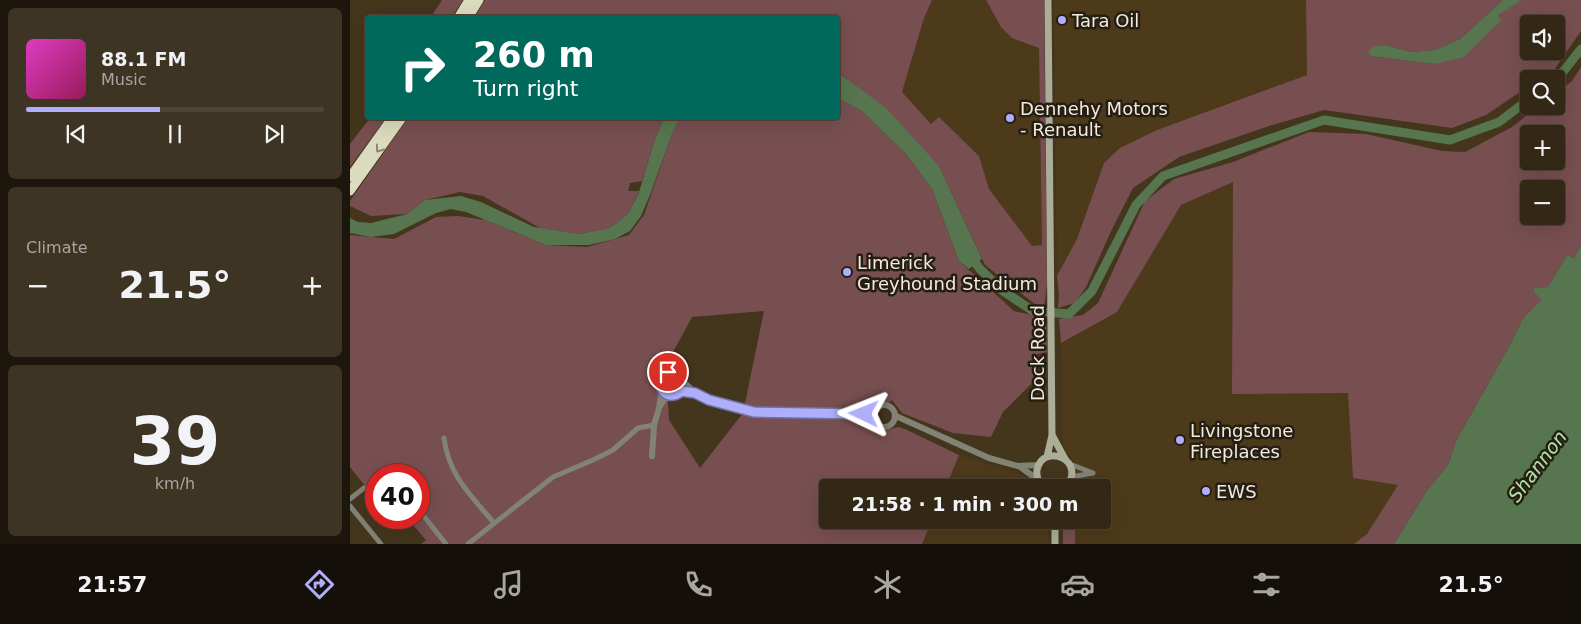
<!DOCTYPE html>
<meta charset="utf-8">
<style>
:root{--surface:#332816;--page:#3e3423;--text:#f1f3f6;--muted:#a9a6a1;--line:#4e4435;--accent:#aeaefa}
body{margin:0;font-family:"DejaVu Sans",sans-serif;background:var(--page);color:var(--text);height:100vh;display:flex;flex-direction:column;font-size:19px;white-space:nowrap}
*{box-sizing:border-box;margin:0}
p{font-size:16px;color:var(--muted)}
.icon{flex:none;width:28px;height:28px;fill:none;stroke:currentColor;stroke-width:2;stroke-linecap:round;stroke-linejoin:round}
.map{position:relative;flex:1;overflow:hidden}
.sheet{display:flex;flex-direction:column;gap:8px;padding:8px;background:#1c160c;width:350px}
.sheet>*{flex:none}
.guide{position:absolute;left:15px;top:15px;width:475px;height:105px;border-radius:5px;box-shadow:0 5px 20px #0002,0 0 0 1px var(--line);background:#00695c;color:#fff;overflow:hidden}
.buttons{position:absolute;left:1170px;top:15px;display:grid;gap:10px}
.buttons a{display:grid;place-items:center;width:45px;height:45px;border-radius:5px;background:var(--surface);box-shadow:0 5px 20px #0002,0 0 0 1px var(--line);font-size:25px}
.speed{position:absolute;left:15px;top:464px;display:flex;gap:10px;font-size:25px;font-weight:700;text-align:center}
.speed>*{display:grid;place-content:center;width:65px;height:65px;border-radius:50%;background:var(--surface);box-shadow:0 5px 20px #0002,0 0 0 1px var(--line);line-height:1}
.speed .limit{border:8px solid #d22;background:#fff;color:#111}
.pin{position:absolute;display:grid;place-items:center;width:42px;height:42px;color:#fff;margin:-21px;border:2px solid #fff;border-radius:50%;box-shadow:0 1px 5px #0007}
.me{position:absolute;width:55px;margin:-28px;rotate:272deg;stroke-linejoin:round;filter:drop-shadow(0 0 4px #0008)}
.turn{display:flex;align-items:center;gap:18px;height:105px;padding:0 25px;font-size:22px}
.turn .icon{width:65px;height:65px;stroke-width:2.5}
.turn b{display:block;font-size:35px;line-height:42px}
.big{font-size:38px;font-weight:700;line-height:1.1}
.sheet .card{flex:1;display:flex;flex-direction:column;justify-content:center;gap:8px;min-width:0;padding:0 18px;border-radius:8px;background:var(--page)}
.sheet .dial{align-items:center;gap:0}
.dial b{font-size:65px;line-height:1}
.song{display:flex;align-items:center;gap:15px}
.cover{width:60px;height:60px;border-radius:8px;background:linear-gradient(135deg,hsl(310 70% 55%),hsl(330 70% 35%))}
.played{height:5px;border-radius:2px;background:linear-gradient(90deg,var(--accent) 45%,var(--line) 45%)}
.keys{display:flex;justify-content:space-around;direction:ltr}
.heat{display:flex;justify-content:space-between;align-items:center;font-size:28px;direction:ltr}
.trip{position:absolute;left:469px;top:479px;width:292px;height:50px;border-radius:5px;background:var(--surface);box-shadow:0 5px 20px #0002,0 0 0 1px var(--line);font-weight:700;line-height:50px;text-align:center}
.menu{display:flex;height:80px;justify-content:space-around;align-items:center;background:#141009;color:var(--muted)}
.menu .icon{width:35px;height:35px}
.menu .on{color:var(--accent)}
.menu b{font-size:22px;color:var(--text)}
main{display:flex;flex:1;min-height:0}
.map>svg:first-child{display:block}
.built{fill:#4d3a1b}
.green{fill:#774f51;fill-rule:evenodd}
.water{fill:#57764f}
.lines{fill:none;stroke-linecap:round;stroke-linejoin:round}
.river{stroke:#57764f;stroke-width:9}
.minor{stroke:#828375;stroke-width:5}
.tertiary{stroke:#828375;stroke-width:6}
.secondary{stroke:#acad98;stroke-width:7}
.trunk{stroke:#dbdcbe;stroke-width:9}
.oneway{stroke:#898671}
.route-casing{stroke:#7171a2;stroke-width:12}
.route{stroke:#aeaefa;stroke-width:9}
.poi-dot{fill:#aeaefa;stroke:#251e13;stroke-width:2}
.labels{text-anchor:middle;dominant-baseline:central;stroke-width:5;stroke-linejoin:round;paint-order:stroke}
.poi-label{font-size:18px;fill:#f4eadc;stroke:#251e13;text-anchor:start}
.street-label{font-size:18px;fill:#f4eadc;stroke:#251e13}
.water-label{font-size:19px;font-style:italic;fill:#b3e4a6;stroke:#251e13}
</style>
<main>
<section class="sheet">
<div class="card">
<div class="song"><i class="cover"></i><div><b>88.1 FM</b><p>Music</p></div></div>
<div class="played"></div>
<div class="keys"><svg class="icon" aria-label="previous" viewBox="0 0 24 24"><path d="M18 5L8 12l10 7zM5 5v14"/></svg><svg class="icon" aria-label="pause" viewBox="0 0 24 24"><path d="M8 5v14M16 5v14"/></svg><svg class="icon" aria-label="next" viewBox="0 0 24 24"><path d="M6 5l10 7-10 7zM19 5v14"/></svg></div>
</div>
<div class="card"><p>Climate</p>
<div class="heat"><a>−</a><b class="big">21.5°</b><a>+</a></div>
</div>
<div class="card dial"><b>39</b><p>km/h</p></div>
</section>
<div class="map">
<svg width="1231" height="544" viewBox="0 0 1231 544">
<rect width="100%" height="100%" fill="#44351d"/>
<path class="built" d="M582 0H636L651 26 662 38 689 48 692 246H682L639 189 629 156 588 117 581 124 552 92 574 18Z
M704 0H956L957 75 807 130 754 163 727 239 707 276Z
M883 182 882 394 998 393 1003 478 1049 485 1017 534 1004 544H725V520H752V488L725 487V462L713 447 711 343 767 312 831 205Z
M609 455 675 476 684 487 596 488Z
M582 520H698L699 544H572Z"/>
<path class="green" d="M92 0H113L102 17H81Z
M135 0H582L574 18 552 92 581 124 589 117 629 156 639 189 682 246 692 245 689 48 662 38 651 27 636 0H694L697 285 694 307 686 305 635 265 589 166 492 75 488 74V18H124Z
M956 0H1153L1110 39 1085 50 1061 52 1039 46 1021 56 1084 64 1151 19 1147 15 1172 0H1231V31L1204 70 1190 79H1179V86L1136 115 1102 128 974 110 919 126 829 157 783 188 762 229 736 287 725 303 708 308 709 294 707 276 727 239 754 163 770 148 807 130 957 75ZM1179 24H1206V51H1179Z
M1231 67V245L1224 258 1217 255 1198 287 1185 288 1183 291 1193 300 1173 318 1160 345 1106 441 1098 465 1076 492 1044 544H1004L1017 534 1048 485 1003 478 998 393 882 394 883 182 831 205 767 312 711 343 709 319 733 315 748 303 795 201 824 179 883 162 959 132 1016 134 1092 151 1115 152 1162 127 1189 106H1206V93L1222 81ZM1179 134H1206V161H1179ZM1179 189H1206V216H1179Z
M488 98 512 111 557 155 582 189 609 261 664 311 696 318 697 352 684 355 683 382 653 412 641 437 603 433 552 413 542 400 516 422 530 432 548 427 555 429 609 455 596 487 478 488V520H582L572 544H71L76 540 57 518H69V475H26V500L0 467V235L44 239 86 217 108 216 135 220 196 245 237 247 279 235 294 215 322 134 330 118H488ZM414 311 393 413 350 468 319 420 316 365 342 317Z
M20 118H36L0 167V144Z
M58 118H314L305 139 292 181 280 183 278 191H289L278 214 260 228 229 234 190 228 133 196 110 192 75 200 57 214 21 216 0 206V201Z
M713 520H725V544H713Z"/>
<path class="water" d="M1153 0H1172L1148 15 1151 20 1114 57 1084 64 1021 56 1018 52 1024 46H1039L1061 52 1085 50 1110 39Z
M488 74 491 75 536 108 589 166 632 259 619 269 609 261 582 189 557 155 512 111 488 98Z
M314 118H330L322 134 300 195 291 216 280 231 265 239 239 245H196L116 212 101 209 86 213 44 234 21 237 0 233V218L8 222 21 223 57 214 75 200 111 196 131 202 184 227 229 234 260 228 278 214 289 192 305 139Z
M1231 245V544H1044L1076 492 1098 465 1106 441 1160 345 1173 318 1192 300 1183 291 1185 288 1198 287 1217 255 1224 258Z"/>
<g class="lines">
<path class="river" d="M1204 79 1212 73 1231 49
M620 256 630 269 653 291 683 311 719 314 742 291 786 205 813 176 974 120 1100 140 1149 122 1179 99"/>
<path class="minor" d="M94 438C99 476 120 494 144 523
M720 464 743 473
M721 477 743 473
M0 499 14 488
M0 506 31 544
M69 510 96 544
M118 544 203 477 243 460 263 450 288 428 304 425"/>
<path class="tertiary" d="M310 384a12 12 0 1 1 24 0a12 12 0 1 1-24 0Z
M312 390 309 408 317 395
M331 391 345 393 334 382
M345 393 359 400 404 412 514 414
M523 416a11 11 0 1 1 22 0a11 11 0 1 1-22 0Z
M546 416 639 458 668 466 689 465
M302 456 304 425 309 408
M669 466 688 480"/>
<path class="secondary" d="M702 435 715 459
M697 457 702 435 698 0
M694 488C689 483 686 477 687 470 693 441 739 461 715 488
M705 520V544"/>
<path class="trunk" d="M108 18 119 0
M118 18 129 0
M0 177 42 118
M0 191 52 118"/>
</g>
<defs><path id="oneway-chevron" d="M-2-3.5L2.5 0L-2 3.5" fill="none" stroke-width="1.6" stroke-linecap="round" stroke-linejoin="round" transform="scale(1.25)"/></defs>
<use class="oneway" href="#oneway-chevron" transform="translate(29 149) rotate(125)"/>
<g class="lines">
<defs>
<path id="route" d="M318 372 312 378C307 392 321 401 331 391L345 393 359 400 404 412 514 414"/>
</defs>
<use href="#route" class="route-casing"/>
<use href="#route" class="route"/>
</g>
<g class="poi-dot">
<circle cx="712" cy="20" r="5"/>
<circle cx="660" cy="118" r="5"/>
<circle cx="497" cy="272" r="5"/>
<circle cx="830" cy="440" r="5"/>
<circle cx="856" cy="491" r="5"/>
</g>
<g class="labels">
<g class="poi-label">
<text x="722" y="20">Tara Oil</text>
<text x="670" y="108">Dennehy Motors<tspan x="670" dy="21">- Renault</tspan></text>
<text x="507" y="262">Limerick<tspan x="507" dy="21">Greyhound Stadium</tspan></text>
<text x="840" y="430">Livingstone<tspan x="840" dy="21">Fireplaces</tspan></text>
<text x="866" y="491">EWS</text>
</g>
<g class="street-label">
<text transform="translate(687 353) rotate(-90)">Dock Road</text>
</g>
<g class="water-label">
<text transform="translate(1187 466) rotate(-53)">Shannon</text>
</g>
</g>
</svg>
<div class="buttons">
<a><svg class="icon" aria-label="sound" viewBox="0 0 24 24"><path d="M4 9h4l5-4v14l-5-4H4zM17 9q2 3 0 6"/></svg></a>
<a><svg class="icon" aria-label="search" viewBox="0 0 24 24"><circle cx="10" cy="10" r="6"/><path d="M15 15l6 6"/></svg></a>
<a>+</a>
<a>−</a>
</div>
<div class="speed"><div class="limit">40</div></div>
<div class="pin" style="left:318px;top:372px;background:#d93025"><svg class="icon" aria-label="arrive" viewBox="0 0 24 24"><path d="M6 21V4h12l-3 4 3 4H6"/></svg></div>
<svg class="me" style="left:514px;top:414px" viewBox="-20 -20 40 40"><path d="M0-17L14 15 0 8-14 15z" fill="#aeaefa" stroke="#fff" stroke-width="4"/></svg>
<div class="trip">21:58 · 1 min · 300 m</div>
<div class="guide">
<div class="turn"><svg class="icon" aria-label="right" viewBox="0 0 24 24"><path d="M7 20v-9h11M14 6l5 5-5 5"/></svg><div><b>260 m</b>Turn right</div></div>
</div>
</div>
</main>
<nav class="menu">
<b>21:57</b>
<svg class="icon on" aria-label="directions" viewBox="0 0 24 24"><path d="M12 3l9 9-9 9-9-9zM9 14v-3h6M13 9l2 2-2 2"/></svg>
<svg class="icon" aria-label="music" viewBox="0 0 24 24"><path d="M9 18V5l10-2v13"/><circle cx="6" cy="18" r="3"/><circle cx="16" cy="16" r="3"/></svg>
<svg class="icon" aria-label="phone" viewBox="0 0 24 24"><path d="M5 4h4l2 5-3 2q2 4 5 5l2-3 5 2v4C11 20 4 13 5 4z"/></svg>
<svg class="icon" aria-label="climate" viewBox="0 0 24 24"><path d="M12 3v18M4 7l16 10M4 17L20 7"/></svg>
<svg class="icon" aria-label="car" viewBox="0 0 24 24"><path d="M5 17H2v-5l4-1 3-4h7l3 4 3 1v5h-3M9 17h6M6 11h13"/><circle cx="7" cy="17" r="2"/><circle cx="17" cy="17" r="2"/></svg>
<svg class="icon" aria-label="filters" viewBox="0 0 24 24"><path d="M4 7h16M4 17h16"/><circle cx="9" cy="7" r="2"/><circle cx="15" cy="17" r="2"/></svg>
<b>21.5°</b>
</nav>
